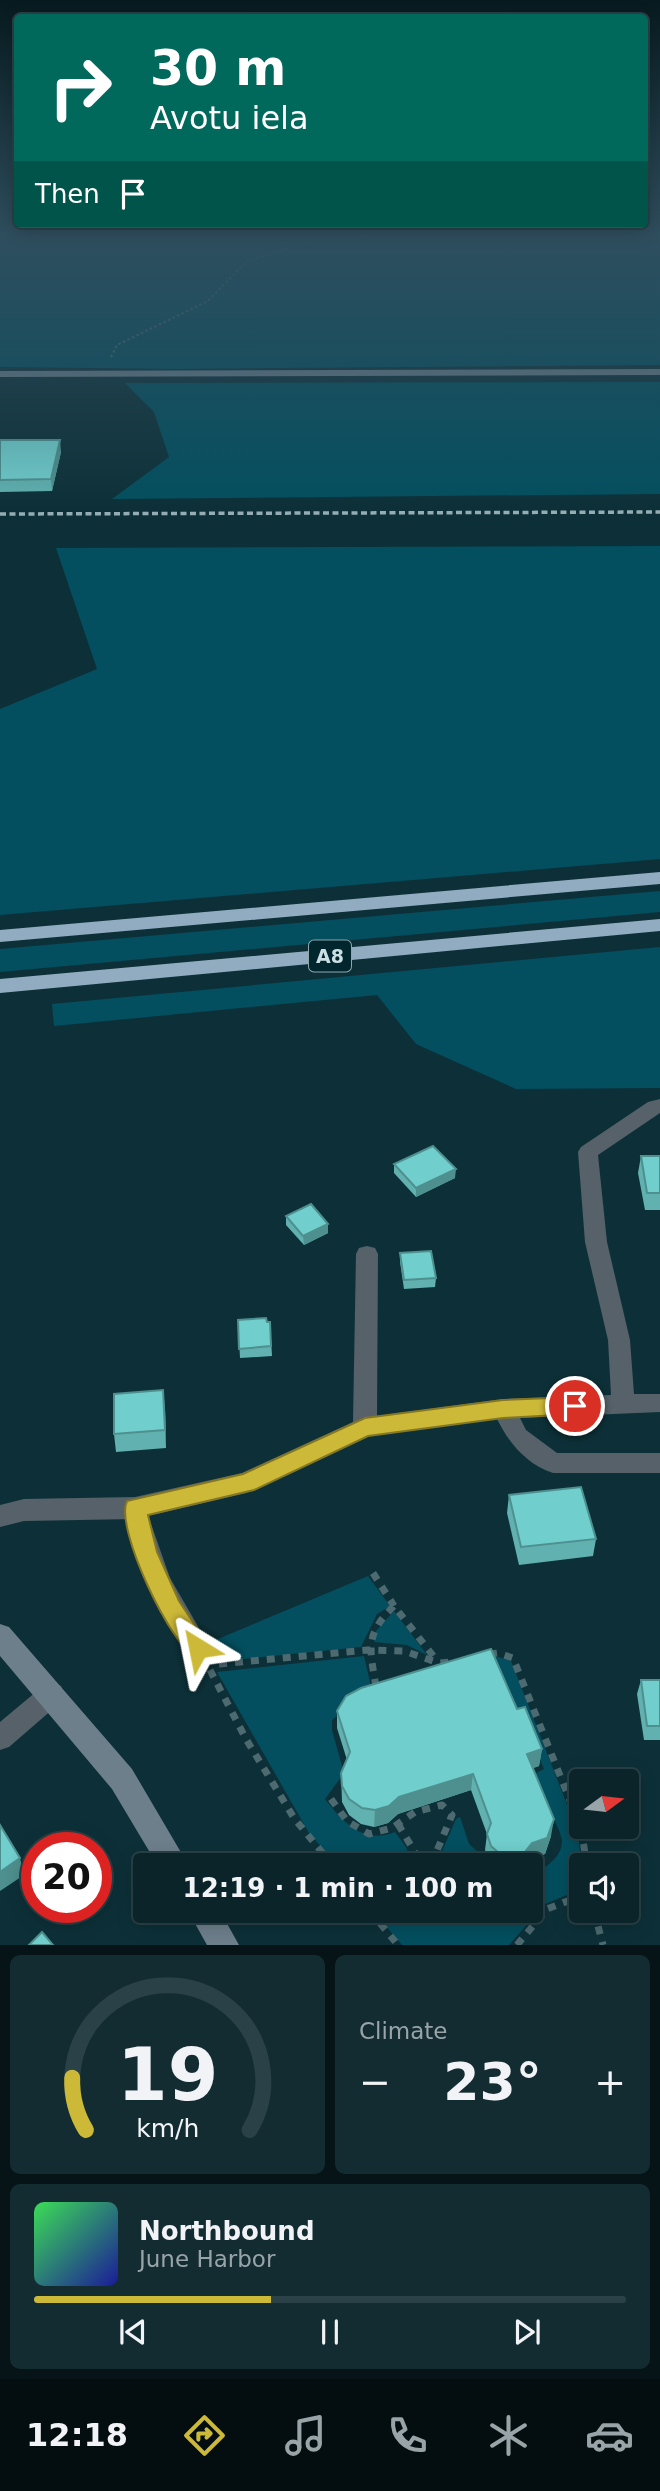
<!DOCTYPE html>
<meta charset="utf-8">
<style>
:root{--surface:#0a242a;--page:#132c32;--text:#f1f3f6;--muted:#99a4a8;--line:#2a4147;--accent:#cdb938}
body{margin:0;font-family:"DejaVu Sans",sans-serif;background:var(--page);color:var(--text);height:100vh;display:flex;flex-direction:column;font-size:26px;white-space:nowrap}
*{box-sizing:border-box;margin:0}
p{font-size:23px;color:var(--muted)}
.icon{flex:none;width:38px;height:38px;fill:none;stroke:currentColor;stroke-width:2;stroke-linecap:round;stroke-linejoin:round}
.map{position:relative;height:1945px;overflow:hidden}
.panel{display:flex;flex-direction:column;gap:10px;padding:10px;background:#061417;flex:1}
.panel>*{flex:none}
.top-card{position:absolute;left:14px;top:14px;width:634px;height:214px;border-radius:7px;box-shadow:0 4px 18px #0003,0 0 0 2px var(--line);background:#00695c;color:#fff;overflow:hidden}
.needle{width:46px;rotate:75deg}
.fabs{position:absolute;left:569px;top:1769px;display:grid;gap:14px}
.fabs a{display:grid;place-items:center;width:70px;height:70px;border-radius:7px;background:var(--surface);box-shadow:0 4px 18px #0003,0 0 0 2px var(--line);font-size:35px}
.speed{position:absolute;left:21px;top:1832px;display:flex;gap:14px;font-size:35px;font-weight:700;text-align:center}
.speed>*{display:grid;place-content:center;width:91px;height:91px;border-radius:50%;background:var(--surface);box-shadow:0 4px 18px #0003,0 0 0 2px var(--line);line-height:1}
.speed .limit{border:10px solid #d22;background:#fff;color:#111}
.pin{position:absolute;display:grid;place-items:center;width:60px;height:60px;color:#fff;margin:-30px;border:4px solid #fff;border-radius:50%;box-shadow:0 2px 7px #0007}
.me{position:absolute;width:77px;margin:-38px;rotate:325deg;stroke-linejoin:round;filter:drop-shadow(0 0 5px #0008)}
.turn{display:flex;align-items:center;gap:24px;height:147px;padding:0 21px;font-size:32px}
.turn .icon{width:91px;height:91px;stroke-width:2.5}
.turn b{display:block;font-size:49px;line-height:60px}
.then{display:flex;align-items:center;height:66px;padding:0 21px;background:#0003;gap:14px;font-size:26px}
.big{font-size:52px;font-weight:700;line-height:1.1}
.panel .widget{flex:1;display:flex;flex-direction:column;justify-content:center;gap:10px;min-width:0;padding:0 24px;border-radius:10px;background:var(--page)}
.panel .dial{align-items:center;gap:0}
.dial svg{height:182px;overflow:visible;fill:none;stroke:var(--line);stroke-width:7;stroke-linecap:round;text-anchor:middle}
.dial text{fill:var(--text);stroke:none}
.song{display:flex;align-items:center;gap:21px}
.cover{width:84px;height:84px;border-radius:10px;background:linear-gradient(135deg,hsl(130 70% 55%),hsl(240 70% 35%))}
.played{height:7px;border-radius:4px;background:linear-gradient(90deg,var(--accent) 40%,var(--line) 40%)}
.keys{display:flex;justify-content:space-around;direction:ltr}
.heat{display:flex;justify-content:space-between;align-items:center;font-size:38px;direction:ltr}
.panel .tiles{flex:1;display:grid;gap:10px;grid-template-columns:1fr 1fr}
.widget:last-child{grid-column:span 2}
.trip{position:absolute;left:133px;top:1853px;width:410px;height:70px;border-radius:7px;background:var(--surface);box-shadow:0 4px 18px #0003,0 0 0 2px var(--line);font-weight:700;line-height:70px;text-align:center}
.menu{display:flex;height:112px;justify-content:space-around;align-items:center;background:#040e11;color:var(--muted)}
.menu .icon{width:49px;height:49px}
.menu .current{color:var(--accent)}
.menu b{font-size:32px;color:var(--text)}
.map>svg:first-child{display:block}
.green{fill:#034f5f}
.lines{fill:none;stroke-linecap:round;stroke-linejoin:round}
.path-far1{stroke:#4d6a71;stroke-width:2;stroke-dasharray:2.5 2.5;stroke-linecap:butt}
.path{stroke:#4d6a71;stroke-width:7;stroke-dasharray:8 8;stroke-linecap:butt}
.lane{fill:#566169;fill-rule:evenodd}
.street{fill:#566169;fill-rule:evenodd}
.secondary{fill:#6e7f8c;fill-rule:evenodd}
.highway{fill:#91acc0;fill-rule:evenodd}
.rail{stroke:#95adb2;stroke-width:3.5;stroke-dasharray:6 3.5;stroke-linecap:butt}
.wall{fill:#60b1af}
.shaded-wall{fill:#4e908f}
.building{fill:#70cecc;stroke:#4e908f;stroke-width:2}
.route{fill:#cdb938;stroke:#857824;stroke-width:2}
.labels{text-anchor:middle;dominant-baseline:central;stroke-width:7;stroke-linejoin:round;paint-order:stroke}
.shield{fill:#02262e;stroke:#8fa7ad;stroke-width:2}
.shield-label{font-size:19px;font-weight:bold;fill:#cbdee3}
</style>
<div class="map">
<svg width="660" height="1945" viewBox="0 0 660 1945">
<rect width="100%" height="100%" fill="#0d3038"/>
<path class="green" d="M0 237H660V365L176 369 0 367Z
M660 382V494L112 499 169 457 154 412 125 383Z
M660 546V859L0 915V709L97 669 56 548Z
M660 891V912L0 972V949Z
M660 947V1088L516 1089 416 1044 377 995 54 1026 52 1004Z
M368 1576 390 1606 377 1614 361 1647 213 1662 206 1644Z
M394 1611 427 1655 407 1645 374 1642 376 1631Z
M364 1656 373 1695 348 1707 332 1720V1730L344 1773 325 1799C343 1822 363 1845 395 1832L406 1847 413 1865H337L309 1833 217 1672Z
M495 1656 511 1661 577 1830 582 1865 581 1889 545 1904 509 1945H402L380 1919 381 1911H530V1874C544 1870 563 1857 562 1840 560 1828 541 1793 535 1780L536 1773 544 1769 523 1719 460 1667Z
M460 1817 469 1844 478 1852 484 1865H436L456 1819Z"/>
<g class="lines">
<path class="path-far1" d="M643 237 660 247
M283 250 291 237
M111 357 117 345 208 301 247 261 310 242 370 237"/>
<path class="path" d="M373 1573 394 1606
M489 1654 498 1653 513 1658 581 1828 587 1866
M219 1664 368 1650 404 1651 439 1663 453 1662
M210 1670 246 1739 294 1818 333 1866
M376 1687C370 1649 364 1635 394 1606L438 1662
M331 1799 347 1821 369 1834 392 1828 415 1812 442 1805 452 1815 436 1853 424 1866
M398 1824 423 1866
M370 1911 398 1945
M594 1911 603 1945
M517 1945 547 1909 581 1896"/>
<path class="lane" d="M135 1498 143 1501 170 1578 206 1640 210 1648 206 1656 198 1659C167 1647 132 1541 124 1508L127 1501Z
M52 1682 61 1686 64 1694 61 1702 9 1747 0 1750V1722L43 1686Z"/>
<path class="street" d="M660 1099V1113L598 1155 607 1242 630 1340 634 1394H660V1412L520 1418 526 1430 557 1453H660V1473H553C526 1464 509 1443 497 1419L368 1436 246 1493 135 1519 24 1521 0 1527V1505L24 1499 135 1497 242 1473 353 1422 356 1254 359 1248 367 1246 375 1248 378 1254 377 1416 503 1399 611 1395 608 1340 585 1242 578 1152 581 1147 648 1102Z"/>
<path class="secondary" d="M660 369V375L0 377V371Z
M0 1624 9 1627 132 1769 189 1866H158L112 1789 0 1656Z
M188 1911H220L239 1945H207Z"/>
<path class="highway" d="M660 872V884L0 942V930Z
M660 919V931L0 993V979Z"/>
<path class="rail" d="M0 514 660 512"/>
</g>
<path class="wall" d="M0 440 61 452 52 491 0 492Z
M641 1156H660V1210H645L638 1173Z
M394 1164 455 1178 416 1197 394 1173Z
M286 1216 328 1233 304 1245 286 1225Z
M400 1253 436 1278 435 1287 404 1289 400 1262Z
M238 1320 270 1322 272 1356 240 1358Z
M165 1408 166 1448 116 1452 114 1434Z
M509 1495 596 1539 593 1556 519 1565 507 1513Z
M641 1680H660V1740H644L637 1694Z
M517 1709 542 1749 539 1766 533 1768 551 1836 545 1854 530 1859 525 1866H492L489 1863 485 1850 487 1834 471 1790 398 1814 388 1823 374 1827 361 1824 349 1815 342 1802 341 1773 347 1760 337 1728V1711Z"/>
<path class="shaded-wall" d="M60 440 61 452 52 491 51 479Z
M456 1169 455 1178 416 1197V1188Z
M328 1224V1233L304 1245 303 1236Z
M163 1390 165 1408 166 1448 165 1430Z
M542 1749 539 1766 525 1771 527 1754Z
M473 1774 471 1790 398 1814 388 1823 374 1827 375 1810 399 1797Z
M554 1819 551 1836 545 1854 530 1859 525 1866H511L512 1858 532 1843Z
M20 1858 24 1875 0 1891V1872Z"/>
<path class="building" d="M0 440H60L51 479 0 480Z
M433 1146 456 1169 416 1188 394 1164Z
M641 1156H660V1193H647Z
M311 1204 328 1224 303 1236 286 1216Z
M431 1251 436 1278 404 1280 400 1253Z
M266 1318 267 1322H270L271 1346 239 1349 238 1320Z
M163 1390 165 1430 114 1434V1394Z
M581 1487 596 1539 521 1547 509 1495Z
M491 1649 517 1709 525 1707 542 1749 527 1754 554 1819 547 1838 532 1843 524 1853 512 1858 500 1854 491 1846 487 1834 491 1823 473 1774 399 1797 389 1806 375 1810 362 1808 349 1799 342 1786 341 1773 350 1752 337 1711 346 1696 361 1688Z
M641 1680H660V1726H647Z
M0 1825 20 1858 0 1872Z
M42 1932 53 1945H29Z"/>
<linearGradient id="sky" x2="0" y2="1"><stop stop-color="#071a1f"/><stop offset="0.46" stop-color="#2f4e5e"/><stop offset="1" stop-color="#2f4e5e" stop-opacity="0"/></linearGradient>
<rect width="660" height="510" fill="url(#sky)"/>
<path class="route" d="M575 1397 583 1399 586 1406 583 1412 575 1414 503 1418 368 1436 254 1490 148 1515 157 1552 179 1601 210 1648 207 1656 198 1659C172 1649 114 1527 127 1501L243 1474 365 1418 503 1400Z"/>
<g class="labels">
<rect class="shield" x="309" y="940.5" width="42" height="31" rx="5"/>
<g class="shield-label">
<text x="330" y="956">A8</text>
</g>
</g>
</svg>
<div class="fabs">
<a><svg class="needle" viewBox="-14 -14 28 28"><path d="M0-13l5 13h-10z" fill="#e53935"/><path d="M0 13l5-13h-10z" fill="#99a4a8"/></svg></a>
<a><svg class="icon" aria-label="sound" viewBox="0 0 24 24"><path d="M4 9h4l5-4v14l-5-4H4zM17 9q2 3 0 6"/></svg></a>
</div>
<div class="speed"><div class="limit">20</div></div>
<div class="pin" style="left:575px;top:1406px;background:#d93025"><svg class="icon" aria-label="arrive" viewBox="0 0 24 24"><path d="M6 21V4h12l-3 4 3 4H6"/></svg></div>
<svg class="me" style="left:198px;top:1648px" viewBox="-20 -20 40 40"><path d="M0-17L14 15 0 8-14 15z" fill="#cdb938" stroke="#fff" stroke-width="4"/></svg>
<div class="trip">12:19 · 1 min · 100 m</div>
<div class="top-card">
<div class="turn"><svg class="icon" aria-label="right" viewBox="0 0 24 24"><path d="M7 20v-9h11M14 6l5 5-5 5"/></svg><div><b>30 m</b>Avotu iela</div></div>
<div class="then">Then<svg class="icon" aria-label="arrive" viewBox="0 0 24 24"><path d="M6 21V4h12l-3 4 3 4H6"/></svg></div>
</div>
</div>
<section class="panel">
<div class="tiles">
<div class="widget dial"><svg viewBox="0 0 100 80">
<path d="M14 69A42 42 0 1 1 86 69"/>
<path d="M14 69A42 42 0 0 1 8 46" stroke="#cdb938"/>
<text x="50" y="56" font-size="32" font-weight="700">19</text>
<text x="50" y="72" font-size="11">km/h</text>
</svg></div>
<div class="widget"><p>Climate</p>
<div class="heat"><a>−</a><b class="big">23°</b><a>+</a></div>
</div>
<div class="widget">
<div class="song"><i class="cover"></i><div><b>Northbound</b><p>June Harbor</p></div></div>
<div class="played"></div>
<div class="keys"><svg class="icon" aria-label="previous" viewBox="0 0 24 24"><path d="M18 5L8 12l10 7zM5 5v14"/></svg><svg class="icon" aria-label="pause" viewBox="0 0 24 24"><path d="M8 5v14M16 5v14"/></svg><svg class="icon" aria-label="next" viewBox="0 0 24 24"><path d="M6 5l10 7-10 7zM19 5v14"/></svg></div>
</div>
</div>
</section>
<nav class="menu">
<b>12:18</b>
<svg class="icon current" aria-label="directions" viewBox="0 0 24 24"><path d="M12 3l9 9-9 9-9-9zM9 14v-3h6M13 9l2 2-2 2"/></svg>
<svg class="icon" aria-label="music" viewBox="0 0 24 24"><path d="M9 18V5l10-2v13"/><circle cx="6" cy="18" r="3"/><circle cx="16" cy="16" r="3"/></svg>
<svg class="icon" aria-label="phone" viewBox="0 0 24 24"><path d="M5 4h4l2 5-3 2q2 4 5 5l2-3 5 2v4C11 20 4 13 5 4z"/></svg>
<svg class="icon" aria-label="climate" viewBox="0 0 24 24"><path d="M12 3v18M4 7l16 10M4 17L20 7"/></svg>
<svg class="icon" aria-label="car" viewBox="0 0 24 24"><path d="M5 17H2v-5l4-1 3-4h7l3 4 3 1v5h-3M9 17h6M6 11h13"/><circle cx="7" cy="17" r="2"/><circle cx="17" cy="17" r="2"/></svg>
</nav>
